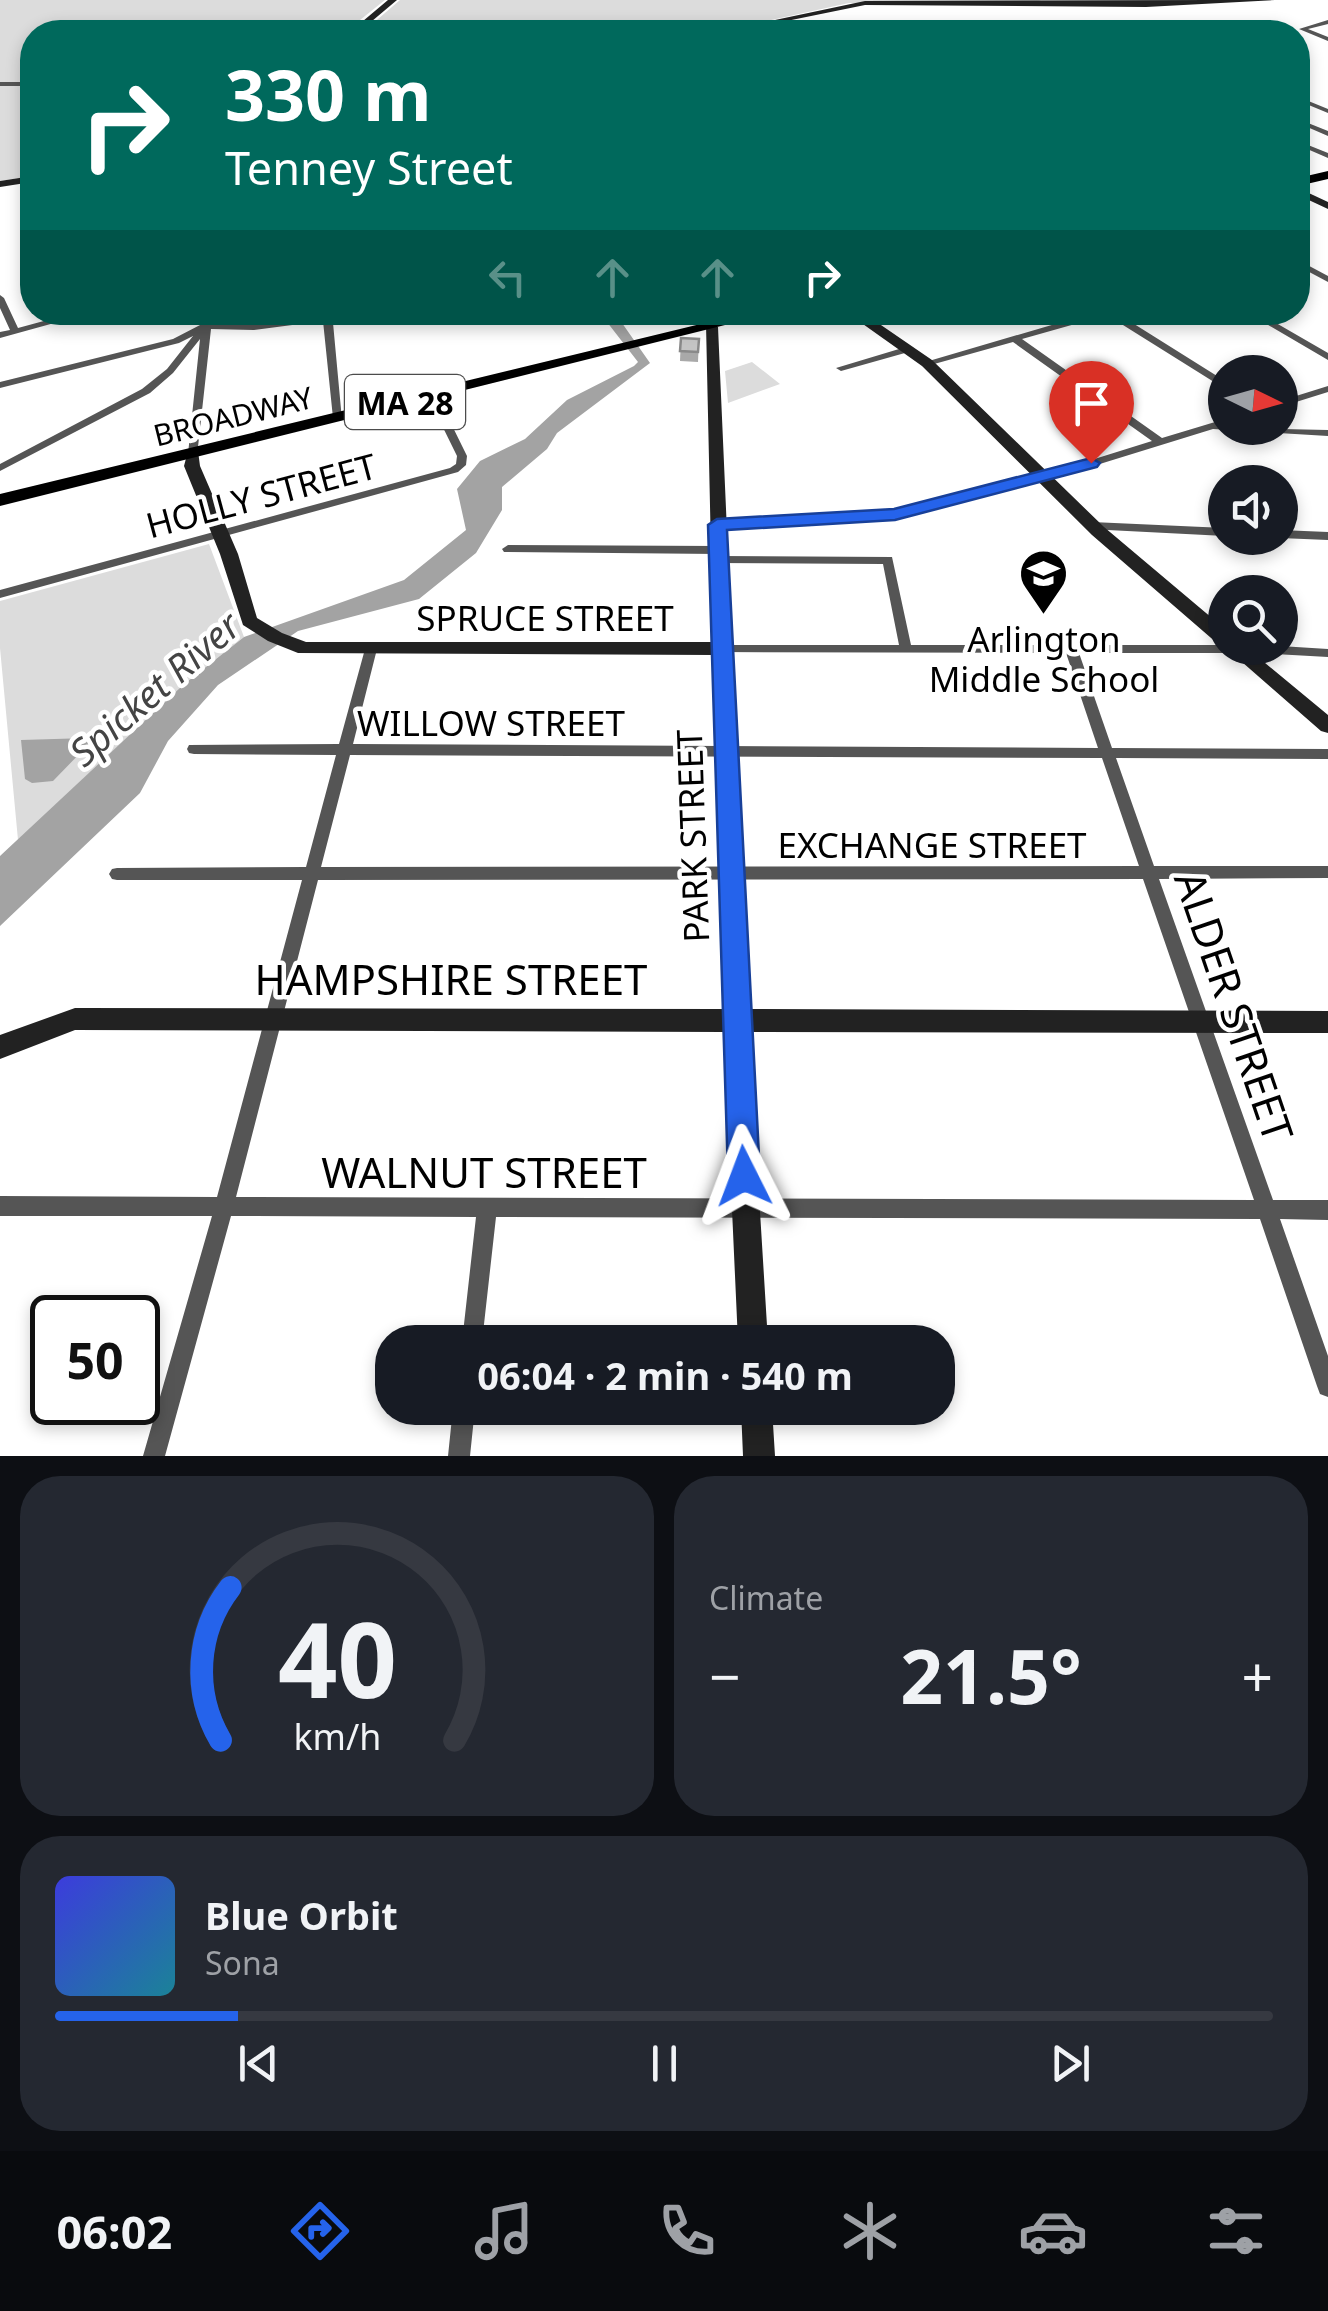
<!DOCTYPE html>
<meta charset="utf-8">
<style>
:root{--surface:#171b24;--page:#242831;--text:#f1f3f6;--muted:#9ea1a6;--line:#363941;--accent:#2563eb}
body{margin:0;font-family:"Noto Sans",sans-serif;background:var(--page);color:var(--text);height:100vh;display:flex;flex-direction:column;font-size:38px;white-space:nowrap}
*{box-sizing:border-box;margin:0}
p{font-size:32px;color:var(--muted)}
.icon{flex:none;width:55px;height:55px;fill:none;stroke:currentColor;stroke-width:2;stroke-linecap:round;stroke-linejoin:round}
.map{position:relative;height:1456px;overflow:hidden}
.drawer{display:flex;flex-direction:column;gap:20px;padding:20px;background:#0d0f14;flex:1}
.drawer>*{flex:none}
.hud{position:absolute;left:20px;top:20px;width:1290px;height:305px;border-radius:40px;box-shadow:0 5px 15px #0003;background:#00695c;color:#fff;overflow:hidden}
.needle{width:65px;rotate:95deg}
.buttons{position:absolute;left:1208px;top:355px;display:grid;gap:20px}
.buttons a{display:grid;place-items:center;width:90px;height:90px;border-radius:50%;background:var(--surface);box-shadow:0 5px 15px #0003;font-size:50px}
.speed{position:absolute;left:30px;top:1295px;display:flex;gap:20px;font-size:50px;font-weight:700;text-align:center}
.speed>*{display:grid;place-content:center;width:130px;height:130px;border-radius:50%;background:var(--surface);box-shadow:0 5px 15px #0003;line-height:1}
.speed .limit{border:5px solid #111;border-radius:15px;background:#fff;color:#111}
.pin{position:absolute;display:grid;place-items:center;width:85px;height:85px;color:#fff;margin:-102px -42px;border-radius:50% 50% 50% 0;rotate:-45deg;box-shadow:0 0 10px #0007}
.pin .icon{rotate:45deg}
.me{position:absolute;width:110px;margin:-55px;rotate:357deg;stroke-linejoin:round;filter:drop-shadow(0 0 8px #0008)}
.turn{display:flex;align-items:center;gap:35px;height:210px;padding:0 40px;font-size:45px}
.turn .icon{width:130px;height:130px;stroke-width:2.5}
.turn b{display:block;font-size:70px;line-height:85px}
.lanes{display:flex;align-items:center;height:95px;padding:0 40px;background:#0003;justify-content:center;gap:50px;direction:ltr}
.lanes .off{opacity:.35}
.big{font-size:75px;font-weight:700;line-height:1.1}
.drawer .widget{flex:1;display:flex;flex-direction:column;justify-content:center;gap:15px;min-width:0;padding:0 35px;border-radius:40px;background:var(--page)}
.drawer .dial{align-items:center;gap:0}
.dial svg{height:260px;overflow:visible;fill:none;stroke:var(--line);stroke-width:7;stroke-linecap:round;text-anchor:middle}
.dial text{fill:var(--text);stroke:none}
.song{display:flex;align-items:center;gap:30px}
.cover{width:120px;height:120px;border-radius:15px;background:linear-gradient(135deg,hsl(240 70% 55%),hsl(190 70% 35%))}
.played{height:10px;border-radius:5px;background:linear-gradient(90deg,var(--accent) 15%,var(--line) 15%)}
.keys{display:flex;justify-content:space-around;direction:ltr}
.heat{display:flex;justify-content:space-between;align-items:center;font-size:55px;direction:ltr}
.drawer .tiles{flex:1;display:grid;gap:20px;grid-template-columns:1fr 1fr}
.widget:last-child{grid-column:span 2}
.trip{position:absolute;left:375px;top:1325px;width:580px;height:100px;border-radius:40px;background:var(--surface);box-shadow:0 5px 15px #0003;font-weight:700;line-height:100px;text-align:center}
.menu{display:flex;height:160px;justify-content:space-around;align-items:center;background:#090b0e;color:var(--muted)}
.menu .icon{width:70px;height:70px}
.menu .selected{color:var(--accent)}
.menu b{font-size:45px;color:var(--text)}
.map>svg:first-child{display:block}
.green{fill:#dcdcdc}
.water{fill:#a3a3a3}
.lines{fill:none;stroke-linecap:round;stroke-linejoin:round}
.street{fill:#555;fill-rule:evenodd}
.secondary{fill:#222;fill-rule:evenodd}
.primary{fill:#000;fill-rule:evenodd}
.wall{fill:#a9a9a9}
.building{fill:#c4c4c4;stroke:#898989;stroke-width:2.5}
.route{fill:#2563eb;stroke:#184099;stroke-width:2.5}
.labels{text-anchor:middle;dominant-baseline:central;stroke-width:9;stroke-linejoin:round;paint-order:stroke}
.far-street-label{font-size:30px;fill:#000;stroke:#fff}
.shield{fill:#fff;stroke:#4c4c4c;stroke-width:2.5}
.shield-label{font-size:32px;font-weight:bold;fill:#000}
.street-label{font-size:35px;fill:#000;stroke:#fff}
.poi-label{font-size:35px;fill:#000;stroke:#fff}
.water-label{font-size:38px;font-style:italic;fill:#444;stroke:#fff}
.near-street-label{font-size:42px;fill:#000;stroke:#fff}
</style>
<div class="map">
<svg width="1328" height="1456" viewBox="0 0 1328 1456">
<rect width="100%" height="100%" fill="#fff"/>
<path class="green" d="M0 0H385L345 32H32V176L0 181Z
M400 0H1039L1043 2 849 3 716 32H363Z
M752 362 780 384 728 403 725 371Z
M209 544 244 637 183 685 18 840 0 648V601Z"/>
<path class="water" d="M600 313H615L650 363 557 433 547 449 502 487V510L476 553 419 599 298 631 218 685 168 741 140 793 0 926V856L183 685 244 637 404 580 466 530 457 489 480 461 525 439 567 400 634 366 638 362Z
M88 738V745L53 781 32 783 25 779 21 740Z"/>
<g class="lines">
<path class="street" d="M1328 20V24L1308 29 1328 37V41L1299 29Z
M0 82H32V86H0Z
M1301 98 1328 109V113L1299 101Z
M1298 119 1328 131V136L1298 123Z
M1298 141 1328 153V158L1298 145Z
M1298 260 1328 276V282L1298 266Z
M0 295 4 298 18 328 77 312H94L0 338V332L10 330 0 308Z
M203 312H212L211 323 254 324 323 316V312H332L342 420 338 421 333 418 323 321 254 330 211 329 197 456 193 457 188 454 200 339 173 373 150 393 0 471V464L142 389 167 369 193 336 179 343 0 388V382L173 339 202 324Z
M1096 312H1115L1225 381V388L1222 387 1107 315 1022 339 1162 438 1225 419V428L1328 430V436L1213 429 1048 480 913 514 717 529 711 525 717 521 913 508 1040 476 1152 441 1013 342 927 366 922 363Z
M1246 312H1257L1328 353V360Z
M909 346 912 347V351L841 371 836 368Z
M1328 386V392L1280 407V401Z
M432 392 437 395 467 456 466 465 458 472 0 598V590L450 468 456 464 457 456 427 395Z
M1092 522 1225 528V536L1088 529V523Z
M1280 530 1328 532V540L1280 538Z
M508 545 718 546 724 550 718 554 504 552 502 549Z
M718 556 892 557 911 645H1225V648L1280 646 1328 649V657L1258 653H1079L1112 748 1328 749V759L1116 758 1154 866H1328V878L1159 879 1273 1200H1328V1220L1280 1219 1328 1356V1397L1320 1394 1317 1386 1260 1219 496 1217 482 1342H462L476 1217 231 1216 165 1456H143L212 1216H0V1196L217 1197 302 880H117L112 879 109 874 112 869 117 868 306 867 336 755 194 754 189 753 187 749 189 745 339 744 365 649 371 645 377 649 353 744 1098 748 1066 653 717 652 716 649 717 646 722 645H899L883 564 714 563 712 560ZM350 755 1102 758 1139 866 321 867ZM1143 879 1254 1200 236 1197 318 880Z
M453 1408H475L470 1456H448Z"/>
<path class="secondary" d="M388 0H397L359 32H350Z
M1211 0H1275L1146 7 865 5 732 32H718L865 1Z
M32 176V182L0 187V181Z
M1298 188 1328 202V209L1298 195Z
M846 312H862L932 360 1104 527 1225 629V645L1218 644 1092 535 922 366Z
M706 324 718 327 748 1009 1328 1011V1033L749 1032 768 1342H738L724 1032 75 1030 0 1059V1035L75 1008 723 1009 713 655 298 653 268 641 243 625 220 554 184 466 188 451H198L200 466 238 554 257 618 282 633 306 642H713Z
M1226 648H1247L1328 715V733L1321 731Z
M741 1408H772L775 1456H743Z"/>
<path class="primary" d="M1328 171V179L1298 186V178Z
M750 312H777L0 506V494Z"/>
</g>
<path class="wall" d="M681 338 699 339 698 362 680 361Z"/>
<path class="building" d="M681 338 699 339 698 352 680 351Z"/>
<path class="route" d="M1091 458 1100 463 1097 467 895 520 727 530 760 1176 755 1187 744 1191 733 1187 728 1176 708 525 717 519 894 509Z"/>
<defs>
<symbol id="school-pin" viewBox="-11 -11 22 30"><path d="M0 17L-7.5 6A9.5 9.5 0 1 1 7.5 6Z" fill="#000" stroke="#fff"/><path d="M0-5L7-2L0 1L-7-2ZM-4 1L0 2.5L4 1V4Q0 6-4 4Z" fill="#fff"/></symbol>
</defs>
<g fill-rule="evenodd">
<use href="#school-pin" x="1016" y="546" width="55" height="75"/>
</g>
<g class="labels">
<g class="far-street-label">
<text transform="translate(233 416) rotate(-14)">BROADWAY</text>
</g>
<rect class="shield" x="345" y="375" width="120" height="54" rx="8"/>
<g class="shield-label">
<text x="405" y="402">MA 28</text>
</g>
<g class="street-label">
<text transform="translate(261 495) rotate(-15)">HOLLY STREET</text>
<text x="545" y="617">SPRUCE STREET</text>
<text x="491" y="722">WILLOW STREET</text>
<text transform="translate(692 836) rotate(-92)">PARK STREET</text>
<text x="932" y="844">EXCHANGE STREET</text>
</g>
<g class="poi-label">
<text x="1044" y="638">Arlington<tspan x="1044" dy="40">Middle School</tspan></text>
</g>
<g class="water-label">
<text transform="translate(154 688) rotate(-41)">Spicket River</text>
</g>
<g class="near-street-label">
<text x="451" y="978">HAMPSHIRE STREET</text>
<text transform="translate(1235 1006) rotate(71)">ALDER STREET</text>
<text x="484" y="1171">WALNUT STREET</text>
</g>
</g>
</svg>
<div class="buttons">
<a><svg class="needle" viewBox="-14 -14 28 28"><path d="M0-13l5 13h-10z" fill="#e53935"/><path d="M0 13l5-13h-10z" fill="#9ea1a6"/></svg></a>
<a><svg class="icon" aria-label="sound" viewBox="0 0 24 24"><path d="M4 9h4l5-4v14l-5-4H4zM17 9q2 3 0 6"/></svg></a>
<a><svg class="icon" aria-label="search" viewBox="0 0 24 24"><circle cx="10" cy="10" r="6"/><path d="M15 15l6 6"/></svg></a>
</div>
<div class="speed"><div class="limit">50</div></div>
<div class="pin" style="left:1091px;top:463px;background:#d93025"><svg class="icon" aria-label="arrive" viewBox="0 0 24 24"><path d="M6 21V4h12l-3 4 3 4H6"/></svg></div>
<svg class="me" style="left:744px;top:1176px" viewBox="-20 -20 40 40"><path d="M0-17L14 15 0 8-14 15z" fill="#2563eb" stroke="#fff" stroke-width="4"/></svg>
<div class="trip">06:04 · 2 min · 540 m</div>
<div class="hud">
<div class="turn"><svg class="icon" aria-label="right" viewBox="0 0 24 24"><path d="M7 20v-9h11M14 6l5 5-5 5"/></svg><div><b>330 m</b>Tenney Street</div></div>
<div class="lanes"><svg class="icon off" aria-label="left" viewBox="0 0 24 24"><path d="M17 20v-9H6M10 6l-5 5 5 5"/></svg><svg class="icon off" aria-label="ahead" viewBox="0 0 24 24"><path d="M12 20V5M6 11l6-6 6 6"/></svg><svg class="icon off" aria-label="ahead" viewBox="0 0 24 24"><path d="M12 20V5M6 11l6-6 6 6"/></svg><svg class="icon" aria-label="right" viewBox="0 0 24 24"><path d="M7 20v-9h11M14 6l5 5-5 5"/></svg></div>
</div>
</div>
<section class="drawer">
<div class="tiles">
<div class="widget dial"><svg viewBox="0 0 100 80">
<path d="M14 69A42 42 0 1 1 86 69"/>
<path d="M14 69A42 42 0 0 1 17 22" stroke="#2563eb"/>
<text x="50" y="56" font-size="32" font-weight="700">40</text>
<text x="50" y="72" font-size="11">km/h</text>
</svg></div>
<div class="widget"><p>Climate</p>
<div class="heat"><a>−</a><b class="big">21.5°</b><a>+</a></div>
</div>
<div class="widget">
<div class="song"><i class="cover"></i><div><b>Blue Orbit</b><p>Sona</p></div></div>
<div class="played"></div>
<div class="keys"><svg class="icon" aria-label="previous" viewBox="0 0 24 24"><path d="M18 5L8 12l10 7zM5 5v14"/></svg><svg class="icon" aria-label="pause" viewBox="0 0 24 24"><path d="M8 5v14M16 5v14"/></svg><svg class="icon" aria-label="next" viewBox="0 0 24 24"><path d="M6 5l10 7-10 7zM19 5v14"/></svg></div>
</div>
</div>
</section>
<nav class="menu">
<b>06:02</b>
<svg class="icon selected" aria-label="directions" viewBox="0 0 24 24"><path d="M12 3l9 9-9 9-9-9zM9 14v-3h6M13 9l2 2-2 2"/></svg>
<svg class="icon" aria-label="music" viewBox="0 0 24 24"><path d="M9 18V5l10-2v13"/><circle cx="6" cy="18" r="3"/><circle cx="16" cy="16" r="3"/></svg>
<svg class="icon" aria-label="phone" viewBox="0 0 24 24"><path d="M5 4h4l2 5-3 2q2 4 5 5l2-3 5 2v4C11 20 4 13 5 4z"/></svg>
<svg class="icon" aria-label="climate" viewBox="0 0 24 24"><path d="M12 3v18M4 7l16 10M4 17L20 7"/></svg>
<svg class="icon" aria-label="car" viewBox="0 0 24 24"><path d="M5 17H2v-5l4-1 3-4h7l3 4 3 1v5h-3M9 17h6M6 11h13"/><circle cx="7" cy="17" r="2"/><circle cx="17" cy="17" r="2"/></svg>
<svg class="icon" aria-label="filters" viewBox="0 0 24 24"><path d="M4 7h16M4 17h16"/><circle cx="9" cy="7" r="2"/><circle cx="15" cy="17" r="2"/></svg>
</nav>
